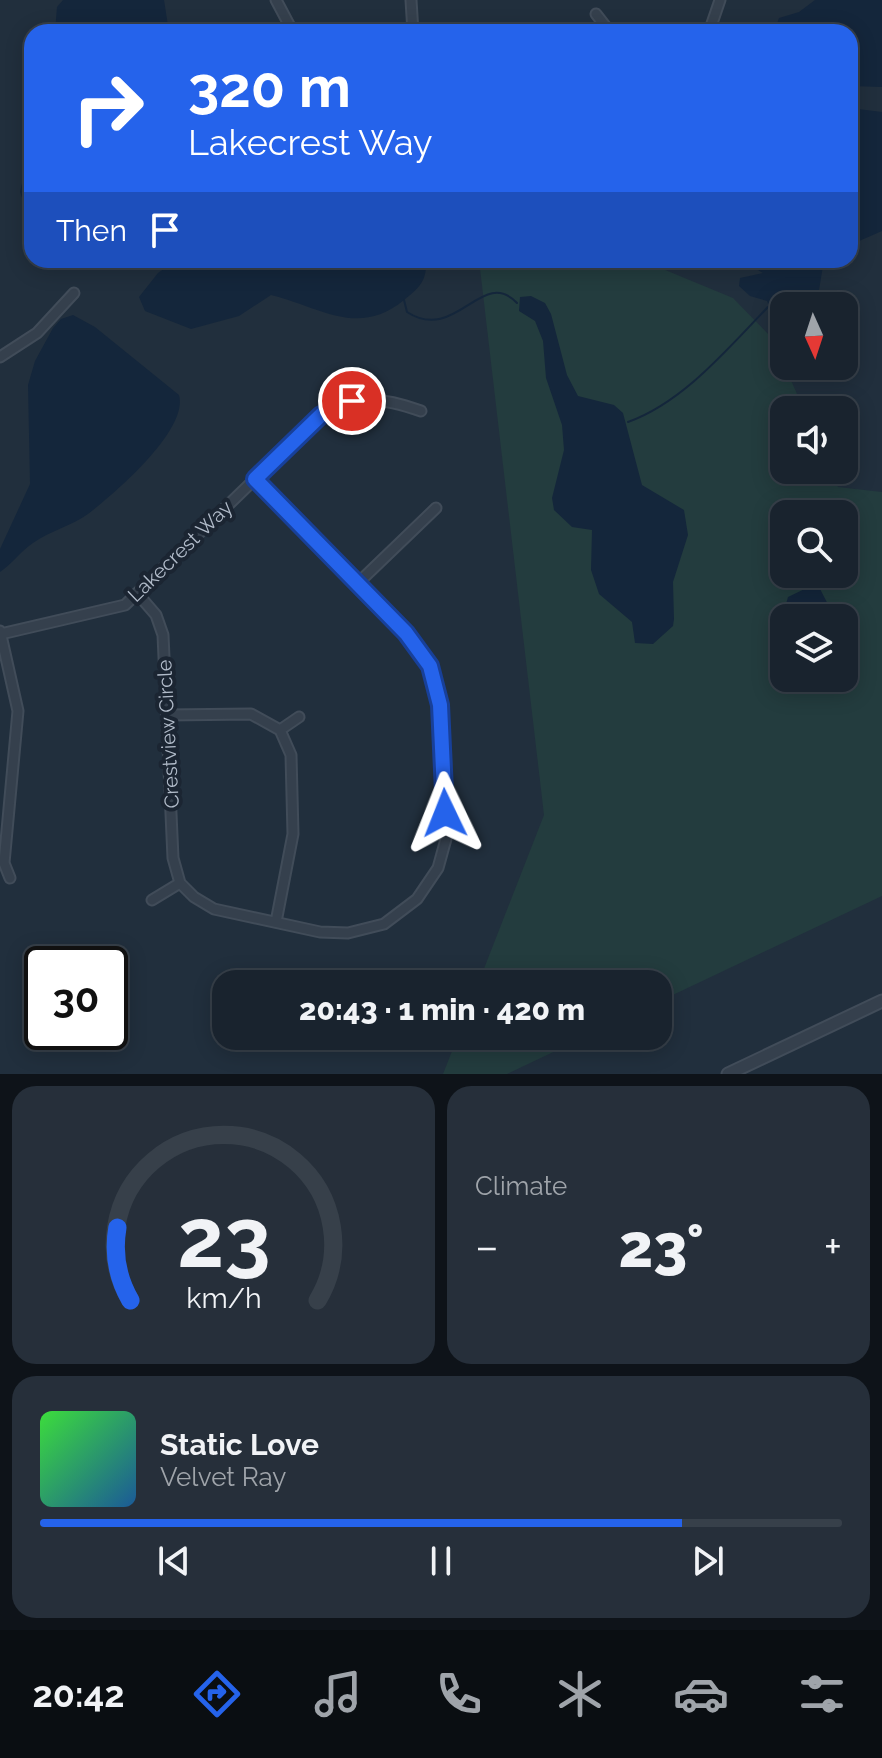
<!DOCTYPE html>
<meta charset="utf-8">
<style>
:root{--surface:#19232e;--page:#262f3a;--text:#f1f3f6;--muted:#9fa4aa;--line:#37404a;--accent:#2563eb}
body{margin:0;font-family:Raleway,sans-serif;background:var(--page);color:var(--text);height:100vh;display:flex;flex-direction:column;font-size:30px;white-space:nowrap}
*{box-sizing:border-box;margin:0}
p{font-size:26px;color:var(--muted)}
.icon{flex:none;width:44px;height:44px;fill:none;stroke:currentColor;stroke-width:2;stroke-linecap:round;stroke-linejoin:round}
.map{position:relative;height:1074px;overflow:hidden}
.sheet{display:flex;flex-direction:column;gap:12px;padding:12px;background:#0e1319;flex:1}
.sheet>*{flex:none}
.banner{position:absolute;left:24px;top:24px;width:834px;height:244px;border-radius:24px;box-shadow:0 4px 20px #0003,0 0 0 2px var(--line);background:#2563eb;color:#fff;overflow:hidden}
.needle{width:52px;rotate:177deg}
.controls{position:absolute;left:770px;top:292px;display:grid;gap:16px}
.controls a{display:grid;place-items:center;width:88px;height:88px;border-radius:16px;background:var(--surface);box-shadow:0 4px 20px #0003,0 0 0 2px var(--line);font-size:40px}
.speed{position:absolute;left:24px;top:946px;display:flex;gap:16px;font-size:40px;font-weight:700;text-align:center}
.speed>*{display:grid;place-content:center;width:104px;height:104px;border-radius:50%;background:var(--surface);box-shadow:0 4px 20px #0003,0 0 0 2px var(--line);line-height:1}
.speed .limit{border:4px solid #111;border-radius:12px;background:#fff;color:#111}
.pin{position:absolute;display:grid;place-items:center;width:68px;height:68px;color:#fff;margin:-34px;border:4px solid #fff;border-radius:50%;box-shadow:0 2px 8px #0007}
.me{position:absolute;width:88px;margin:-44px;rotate:358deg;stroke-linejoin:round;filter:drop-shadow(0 0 6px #0008)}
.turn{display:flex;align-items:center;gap:28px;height:168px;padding:0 32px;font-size:36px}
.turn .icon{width:104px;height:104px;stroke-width:2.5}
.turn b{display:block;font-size:56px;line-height:68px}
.then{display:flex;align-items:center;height:76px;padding:0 32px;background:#0003;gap:16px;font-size:30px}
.big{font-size:60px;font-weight:800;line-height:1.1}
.sheet .card{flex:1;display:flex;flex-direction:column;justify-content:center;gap:12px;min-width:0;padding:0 28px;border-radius:24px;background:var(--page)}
.sheet .dial{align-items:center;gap:0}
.dial svg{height:208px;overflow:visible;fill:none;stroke:var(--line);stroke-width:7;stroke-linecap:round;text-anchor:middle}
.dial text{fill:var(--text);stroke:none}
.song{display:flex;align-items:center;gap:24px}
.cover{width:96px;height:96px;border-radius:12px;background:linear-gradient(135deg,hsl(120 70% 55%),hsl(210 70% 35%))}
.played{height:8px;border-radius:4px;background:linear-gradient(90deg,var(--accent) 80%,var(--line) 80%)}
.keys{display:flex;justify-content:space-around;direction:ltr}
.heat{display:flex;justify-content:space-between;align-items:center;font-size:44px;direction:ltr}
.sheet .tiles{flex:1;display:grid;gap:12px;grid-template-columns:1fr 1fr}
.card:last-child{grid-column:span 2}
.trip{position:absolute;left:212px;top:970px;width:460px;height:80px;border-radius:24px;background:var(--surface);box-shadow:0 4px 20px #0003,0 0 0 2px var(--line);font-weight:800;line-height:80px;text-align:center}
.menu{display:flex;height:128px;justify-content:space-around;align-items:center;background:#0a0e12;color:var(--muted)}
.menu .icon{width:56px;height:56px}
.menu .on{color:var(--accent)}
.menu b{font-size:36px;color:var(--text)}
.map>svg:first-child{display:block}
.green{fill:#233c3e;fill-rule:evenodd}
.water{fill:#14263b}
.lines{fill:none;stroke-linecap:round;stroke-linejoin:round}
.stream{stroke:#14263b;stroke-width:2}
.minor-casing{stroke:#414c59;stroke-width:13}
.tertiary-casing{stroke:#414c59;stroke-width:15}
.minor{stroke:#35404d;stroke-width:9}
.tertiary{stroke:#35404d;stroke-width:11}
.route-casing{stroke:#184099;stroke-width:20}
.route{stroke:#2563eb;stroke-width:14}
.labels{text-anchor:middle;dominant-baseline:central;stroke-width:8;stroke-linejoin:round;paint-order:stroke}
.street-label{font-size:20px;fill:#b1bbc9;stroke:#1b2532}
</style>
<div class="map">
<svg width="882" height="1074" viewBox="0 0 882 1074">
<rect width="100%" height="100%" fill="#212f3d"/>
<path class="green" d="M479 260H641L733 298 773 339 804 410H784V470H830L838 487 882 492V896L658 1002V984H478L544 815ZM784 514H844V574H784ZM784 618H844V678H784Z
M458 1036H587L507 1074H443Z"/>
<path class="water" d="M63 0H164L169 32H55L57 7Z
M815 0H882V87L850 86V32H774L779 18 799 12Z
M850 108 882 112V231L850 245Z
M32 141V225L20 192Z
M176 260H426C427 281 420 287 404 300 358 338 320 307 271 295L239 316 191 329 145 311 139 297 158 273Z
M740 260H824L817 302 814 306H784V319L771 311 767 301 750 296 739 286 740 278 763 273Z
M531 296 545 303 551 314 567 375 578 396 614 405 623 413 642 485 684 510 688 535 673 582 674 619 673 626 653 644 635 643 632 622 599 594 591 570 592 530 572 527 554 510 552 498 564 450 562 425 546 378 543 341 535 321 519 311 520 297Z
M73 315 95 327 179 395C189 430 113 495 88 514 71 526 50 531 33 543 21 551 12 564 0 572V549L30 484 28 385 35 361 53 328 61 319Z
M817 583 835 618H797L786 604 788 597Z"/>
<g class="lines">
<path class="stream" d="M404 300 407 312C456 344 482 266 517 303
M628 422C684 402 729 347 768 307"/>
<defs>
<path id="minor" d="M276 0 293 32
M411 0 413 32
M596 14 610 32
M709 32 720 0
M0 357 37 333 74 293
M357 584 436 508
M137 593 156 615 163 635 173 858 180 883 194 897 214 909 320 932 348 933 384 924 417 899 438 868 446 839 440 705 430 666 406 633 255 479
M0 631 18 711 4 863 10 878
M1 634 125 605 321 415C364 396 377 396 421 411
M167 715 251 714 280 730 291 755 293 834 276 922
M280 730 299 717
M152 900 180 883"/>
<path id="tertiary" d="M728 1074 882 1001"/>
</defs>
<use href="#minor" class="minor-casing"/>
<use href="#tertiary" class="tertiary-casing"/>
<use href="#minor" class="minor"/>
<use href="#tertiary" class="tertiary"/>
</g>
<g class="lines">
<defs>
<path id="route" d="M352 401 321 415 255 479 406 633 430 666 440 705 445 813"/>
</defs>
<use href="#route" class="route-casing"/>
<use href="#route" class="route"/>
</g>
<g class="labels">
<g class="street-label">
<text transform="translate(180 551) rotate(-44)">Lakecrest Way</text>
<text transform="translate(168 734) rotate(-93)">Crestview Circle</text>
</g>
</g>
</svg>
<div class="controls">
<a><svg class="needle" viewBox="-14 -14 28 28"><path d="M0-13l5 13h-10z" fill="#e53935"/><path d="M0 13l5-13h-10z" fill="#9fa4aa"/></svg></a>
<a><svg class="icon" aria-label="sound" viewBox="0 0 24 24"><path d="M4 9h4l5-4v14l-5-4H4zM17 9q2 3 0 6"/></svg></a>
<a><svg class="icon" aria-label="search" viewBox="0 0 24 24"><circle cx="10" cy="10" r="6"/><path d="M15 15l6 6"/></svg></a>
<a><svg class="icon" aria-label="layers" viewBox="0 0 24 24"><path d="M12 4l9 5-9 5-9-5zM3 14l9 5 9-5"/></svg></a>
</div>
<div class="speed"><div class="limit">30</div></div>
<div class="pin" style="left:352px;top:401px;background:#d93025"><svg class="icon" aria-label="arrive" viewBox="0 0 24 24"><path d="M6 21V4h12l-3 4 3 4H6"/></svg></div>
<svg class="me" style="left:445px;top:813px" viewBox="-20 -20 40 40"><path d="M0-17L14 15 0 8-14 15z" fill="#2563eb" stroke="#fff" stroke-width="4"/></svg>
<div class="trip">20:43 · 1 min · 420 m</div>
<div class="banner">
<div class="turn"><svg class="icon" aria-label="right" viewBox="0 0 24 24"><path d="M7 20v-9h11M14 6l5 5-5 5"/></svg><div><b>320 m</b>Lakecrest Way</div></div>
<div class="then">Then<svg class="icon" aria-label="arrive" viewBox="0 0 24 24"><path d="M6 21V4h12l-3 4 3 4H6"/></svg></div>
</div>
</div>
<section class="sheet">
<div class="tiles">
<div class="card dial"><svg viewBox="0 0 100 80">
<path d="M14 69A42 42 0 1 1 86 69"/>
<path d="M14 69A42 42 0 0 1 9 41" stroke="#2563eb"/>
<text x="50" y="56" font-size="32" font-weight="700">23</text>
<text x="50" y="72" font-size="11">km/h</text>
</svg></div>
<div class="card"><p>Climate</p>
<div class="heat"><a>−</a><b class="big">23°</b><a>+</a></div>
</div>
<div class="card">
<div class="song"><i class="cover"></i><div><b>Static Love</b><p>Velvet Ray</p></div></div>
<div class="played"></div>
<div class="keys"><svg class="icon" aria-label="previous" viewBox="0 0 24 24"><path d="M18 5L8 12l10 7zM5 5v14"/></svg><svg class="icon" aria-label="pause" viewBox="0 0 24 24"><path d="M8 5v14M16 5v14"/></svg><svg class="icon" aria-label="next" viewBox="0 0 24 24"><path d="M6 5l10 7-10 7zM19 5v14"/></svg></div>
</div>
</div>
</section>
<nav class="menu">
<b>20:42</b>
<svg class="icon on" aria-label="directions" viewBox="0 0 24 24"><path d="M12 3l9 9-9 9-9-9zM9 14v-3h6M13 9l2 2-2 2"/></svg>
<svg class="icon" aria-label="music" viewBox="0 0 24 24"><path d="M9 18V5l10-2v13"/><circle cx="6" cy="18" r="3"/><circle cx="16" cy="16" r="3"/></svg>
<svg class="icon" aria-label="phone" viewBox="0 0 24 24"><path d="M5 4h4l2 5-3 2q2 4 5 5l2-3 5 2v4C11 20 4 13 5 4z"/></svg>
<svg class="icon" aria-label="climate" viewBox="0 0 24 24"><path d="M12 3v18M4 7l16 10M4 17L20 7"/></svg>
<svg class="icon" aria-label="car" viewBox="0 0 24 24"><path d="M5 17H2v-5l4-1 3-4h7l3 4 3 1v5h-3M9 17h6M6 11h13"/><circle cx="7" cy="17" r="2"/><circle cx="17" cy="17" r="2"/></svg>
<svg class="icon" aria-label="filters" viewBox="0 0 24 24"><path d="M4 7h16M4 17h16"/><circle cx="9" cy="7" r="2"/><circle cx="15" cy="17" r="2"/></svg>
</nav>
